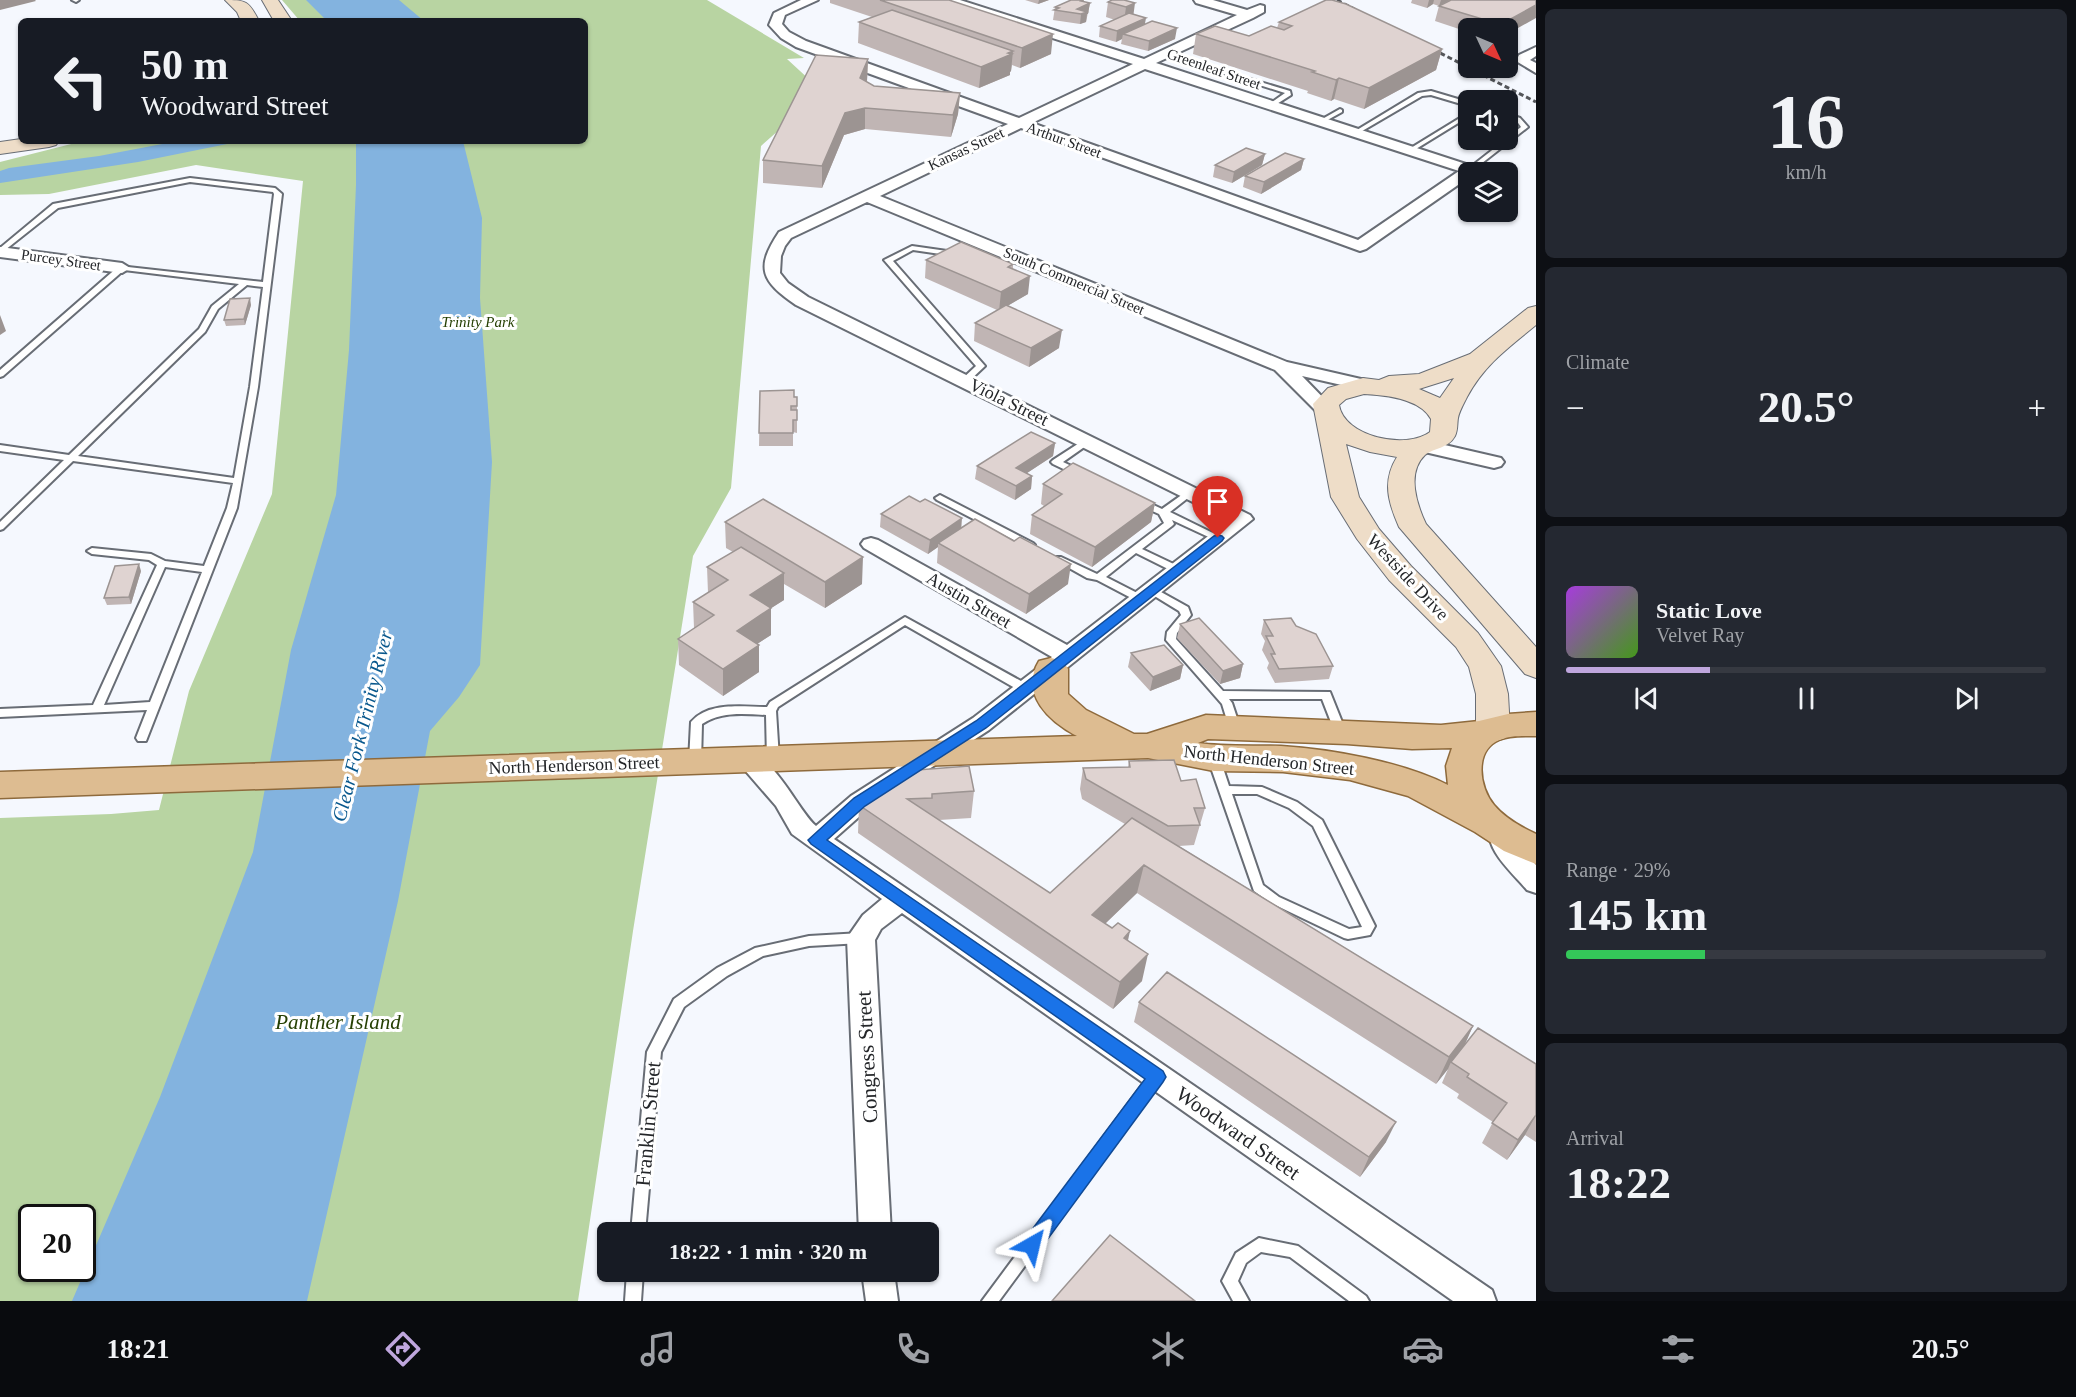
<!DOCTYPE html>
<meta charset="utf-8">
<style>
:root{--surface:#171b24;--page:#242831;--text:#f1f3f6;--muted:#9ea1a6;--line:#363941;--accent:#bfa6dd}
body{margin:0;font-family:Georgia,serif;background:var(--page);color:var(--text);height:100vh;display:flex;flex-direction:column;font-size:22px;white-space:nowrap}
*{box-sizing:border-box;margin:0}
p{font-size:20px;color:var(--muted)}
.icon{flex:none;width:33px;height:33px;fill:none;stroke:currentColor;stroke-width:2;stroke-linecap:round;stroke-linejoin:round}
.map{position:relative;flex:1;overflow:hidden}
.sheet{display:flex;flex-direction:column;gap:9px;padding:9px;background:#0d0f14;width:540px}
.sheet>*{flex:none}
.guide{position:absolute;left:18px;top:18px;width:570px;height:126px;border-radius:9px;box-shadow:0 2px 4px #0004;background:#171b24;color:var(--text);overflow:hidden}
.needle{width:39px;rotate:134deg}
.tools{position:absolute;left:1458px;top:18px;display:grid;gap:12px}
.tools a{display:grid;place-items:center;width:60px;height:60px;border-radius:9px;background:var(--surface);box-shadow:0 2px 4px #0004;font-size:30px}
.speed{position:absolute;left:18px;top:1204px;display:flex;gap:12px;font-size:30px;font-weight:700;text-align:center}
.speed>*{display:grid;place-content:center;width:78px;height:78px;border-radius:50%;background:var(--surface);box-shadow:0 2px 4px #0004;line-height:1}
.speed .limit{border:3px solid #111;border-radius:9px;background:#fff;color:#111}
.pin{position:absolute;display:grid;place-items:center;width:51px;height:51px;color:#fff;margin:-62px -26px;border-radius:50% 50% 50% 0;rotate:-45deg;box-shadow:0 0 6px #0007}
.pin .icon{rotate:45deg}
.me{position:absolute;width:66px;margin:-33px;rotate:37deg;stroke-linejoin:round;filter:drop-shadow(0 0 4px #0008)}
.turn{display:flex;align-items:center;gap:21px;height:126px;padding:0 24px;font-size:27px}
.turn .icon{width:78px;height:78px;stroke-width:2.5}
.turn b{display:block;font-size:42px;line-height:51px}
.big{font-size:45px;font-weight:700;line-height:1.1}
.sheet .widget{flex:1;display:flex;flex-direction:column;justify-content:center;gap:9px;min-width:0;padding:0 21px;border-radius:9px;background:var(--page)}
.sheet .dial{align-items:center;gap:0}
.dial b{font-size:78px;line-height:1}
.song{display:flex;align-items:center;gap:18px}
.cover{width:72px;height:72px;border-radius:9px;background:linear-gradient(135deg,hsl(280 70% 55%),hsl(100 70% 35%))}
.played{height:6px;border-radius:3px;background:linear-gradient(90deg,var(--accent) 30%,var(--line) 30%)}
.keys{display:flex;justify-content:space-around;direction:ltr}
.heat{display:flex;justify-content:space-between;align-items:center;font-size:33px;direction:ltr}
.charge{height:9px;border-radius:4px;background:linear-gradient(90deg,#34c759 29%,var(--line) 0)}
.trip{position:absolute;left:597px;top:1222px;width:342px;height:60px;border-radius:9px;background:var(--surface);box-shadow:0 2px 4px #0004;font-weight:700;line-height:60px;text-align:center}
.tabs{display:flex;height:96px;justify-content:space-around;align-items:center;background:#090b0e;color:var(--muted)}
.tabs .icon{width:42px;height:42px}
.tabs .on{color:var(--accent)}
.tabs b{font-size:27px;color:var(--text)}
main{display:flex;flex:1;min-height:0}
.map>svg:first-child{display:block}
.green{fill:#b8d4a2;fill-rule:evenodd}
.water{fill:#83b3df}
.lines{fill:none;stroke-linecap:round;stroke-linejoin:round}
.lane-casing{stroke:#686d75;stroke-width:4}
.street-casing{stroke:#686d75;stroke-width:4}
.secondary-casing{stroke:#686d75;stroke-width:2}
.primary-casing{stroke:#8e6a3c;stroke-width:3}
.lane{fill:#fff;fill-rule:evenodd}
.street{fill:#fff;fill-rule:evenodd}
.secondary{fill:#eeddc8;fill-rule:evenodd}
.primary{fill:#ddbc91;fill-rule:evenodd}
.rail{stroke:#54565a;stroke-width:3;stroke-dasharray:5 3;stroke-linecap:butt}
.wall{fill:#c0b5b4}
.shaded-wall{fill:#9c9492}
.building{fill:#dfd3d1;stroke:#9c9492;stroke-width:1.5}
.route{fill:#1a73e8;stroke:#114b97;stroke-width:1.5}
.labels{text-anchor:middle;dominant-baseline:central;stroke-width:6;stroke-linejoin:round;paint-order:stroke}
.far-street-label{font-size:15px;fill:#242629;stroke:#fff}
.far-park-label{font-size:15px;font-style:italic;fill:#264004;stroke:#fff}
.street-label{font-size:18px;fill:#242629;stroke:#fff}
.water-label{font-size:20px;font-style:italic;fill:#09588d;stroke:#fff}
.near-park-label{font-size:21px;font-style:italic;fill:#264004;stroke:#fff}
.near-street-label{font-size:21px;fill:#242629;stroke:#fff}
</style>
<main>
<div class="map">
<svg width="1536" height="1301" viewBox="0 0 1536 1301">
<rect width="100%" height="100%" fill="#f5f8fe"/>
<path class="green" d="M282 0H707L804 58 787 59 812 82 796 115 761 146 731 488 693 556 633 931 578 1301H0V818L111 814 159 810 189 691 272 494 303 181 196 165 49 194 0 195V162L83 141H585V21H300ZM32 1218H82V1269H32Z"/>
<path class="water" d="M306 0H399L424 21H327Z
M178 141H242L138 162 0 183V171L9 168 99 156Z
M356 141H463L482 218 480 298 492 462 480 665 459 697 430 731 398 901 307 1301H72L160 1097 253 852 291 650 336 495 349 350 356 185Z"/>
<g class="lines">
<defs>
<path id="lane" d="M72 0H79L76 2Z
M1165 53 1290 91 1291 95 1272 107H1268V105L1285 93 1165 55Z
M1431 91 1468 102V106L1431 95 1422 96 1357 134 1352 133 1418 93Z
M1340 109 1342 110V112L1322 123 1317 122Z
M1468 113V117L1411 152 1406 151Z
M1508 114 1520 118 1528 127 1472 171H1468V169L1505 140H1508V137L1521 127 1516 120 1508 118Z
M190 178 275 188 282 194 258 387 237 508 146 741H138L136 738 147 710 0 717V709L93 705 157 565 149 560 92 554 87 551 92 548 151 554 165 561 204 566 227 508 233 483 73 461 3 529 0 530V522L64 460 0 451V445L69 455 199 329 212 306 239 284 124 270 3 376 0 377V370L119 266 263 282 274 194 273 192 190 182 58 208 0 254V248L53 204ZM247 285 263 287 250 387 234 478 78 456 205 332 218 309ZM165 567 202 572 150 702 104 705Z
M912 246 954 252 958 254 954 256 913 250 893 261 985 366 968 382H962L961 380 976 366 884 260Z
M1087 438 1090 439V443L1063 462 1082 471 1084 473 1082 475H1076L1053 464 1051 462 1053 460Z
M1190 489 1193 490 1195 492 1193 494 1170 512 1223 538 1221 540H1215L1172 520 1174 524 1172 526 1142 549 1182 568 1183 570 1182 572H1174L1136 553 1106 577 1145 597 1146 599 1145 601H1137L1097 580 1087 578 1053 559 1055 557H1061L1097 574 1164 523 1159 514 1139 505 1137 503 1139 501H1145L1162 509Z
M940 495 1033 543 1035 545 1033 547H1027L937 500 935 498Z
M1152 587 1188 607 1191 615 1177 633 1176 639 1223 691 1330 692 1346 732 1344 735H1336L1322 699H1229L1232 703 1240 727 1234 731 1230 730 1222 704 1166 640 1167 632 1181 615 1179 611 1148 592 1147 590Z
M905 617 1030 686 1031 689 1030 692H1022L905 625 778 707 776 711 779 759 777 762H769L767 759 766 715C744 714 722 711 702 724L701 762 699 765H691L689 762 691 722C709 701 743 707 767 707L770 702Z
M1214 755 1218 756 1220 759 1229 786 1262 787 1297 802 1322 820 1375 926 1370 935 1348 939 1344 938 1271 903 1254 891 1208 759 1210 756ZM1232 794H1257L1289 808 1313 826 1362 927 1349 929 1279 897 1263 885Z
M861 933 865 934 867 938 865 942 861 943 809 946 763 956 727 976 684 1007 661 1052 645 1233H631L647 1052 674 999 717 968 755 948 809 936Z
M1156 1071 1161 1073 1163 1077 1161 1081 999 1301H982L1151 1073Z
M1259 1238 1298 1246 1366 1296 1369 1301H1349L1290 1257 1261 1252 1246 1263 1238 1281 1249 1301H1233L1222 1281 1236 1253Z
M627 1272H643L641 1301H625Z"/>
<path id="street" d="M801 0H818L785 15 782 24 789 32 806 41 1019 118 1133 64 944 3 942 0H960L1144 59 1237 15 1196 3 1194 0H1213L1247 10 1260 5 1264 6V12L1253 18 1156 63 1475 167 1477 170 1476 172H1468V178L1366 249 1360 251 1021 128 880 196 1287 362 1374 382 1377 386 1374 390 1368 391 1302 376 1334 409 1332 413H1318L1275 370 867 202 791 238 785 246 781 256 780 273 788 283 808 297 1250 515 1253 519 989 730 869 808 834 839 1492 1290 1496 1301H1453L902 913 881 929 875 940 891 1233H859L847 938 863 915 882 899 792 834 776 806 737 761 740 755C771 746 796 809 816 826L851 796 973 718 1052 657 864 548 861 544 864 540 871 538 878 540 1067 645 1229 520 796 305C761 281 755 268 779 232L1008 124 796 47 781 38 769 25 774 13ZM1145 69 1459 171 1358 240 1032 123Z
M1536 47V56L1530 60 1536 63V73L1516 61 1519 55Z
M0 247 122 263 130 268 122 273 0 257Z
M1423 440 1501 458 1504 462 1501 466 1494 468 1416 450 1413 446 1416 442Z
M1501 822 1510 824 1515 840 1536 865V893L1527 890C1514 874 1480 846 1492 824Z
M862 1272H894L898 1301H866Z"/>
<path id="secondary" d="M225 0C246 0 249 1 259 21H241L237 12Z
M262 0H278L292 21H274Z
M21 139V141H59L56 145 49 147 0 154V142Z
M1536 306V325C1508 348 1485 364 1467 397 1464 403 1459 412 1458 418 1457 423 1458 430 1455 436 1448 449 1435 447 1425 455 1406 473 1417 505 1426 524L1536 647V678L1525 674 1399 527C1388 502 1382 481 1397 457L1370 452 1346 444 1359 497 1379 529 1411 566 1478 633 1501 666 1508 694 1510 730 1505 738 1493 742 1481 738 1476 730V694L1469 667 1456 647 1389 580 1357 539 1331 497 1313 404 1328 388 1363 378 1379 380 1389 376 1419 374 1470 354 1528 308ZM1454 378 1440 398 1419 389ZM1364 394C1384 395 1420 398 1431 419L1430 432C1406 450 1344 437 1339 405L1346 399Z"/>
<path id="primary" d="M1051 658 1063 661 1068 669V694L1086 710 1134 734H1147L1206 715 1441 725 1479 721 1508 714 1536 712V736C1524 736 1510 735 1499 740 1474 751 1479 787 1494 805 1505 818 1521 827 1536 834V864L1504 851 1475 832 1408 796 1350 780 1283 772 1214 771 1148 758 0 798V772L1077 736C1050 722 1019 694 1039 661ZM1208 739 1347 744 1412 749 1452 748 1446 766 1448 785C1403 762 1331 749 1281 746 1253 745 1225 747 1198 743Z"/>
</defs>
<use href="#lane" class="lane-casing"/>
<use href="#street" class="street-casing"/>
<use href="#secondary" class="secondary-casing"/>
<use href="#primary" class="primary-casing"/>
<use href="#lane" class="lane"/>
<use href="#street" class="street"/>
<use href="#secondary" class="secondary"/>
<use href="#primary" class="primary"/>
<path class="rail" d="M1337 0 1356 10
M1426 46 1468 67
M1469 68 1536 102"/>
</g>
<path class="wall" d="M830 0H949L1051 54 1020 68 1012 65 1011 71 1010 72V75L979 88 858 43 859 22 872 17 830 3Z
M1025 0H1049L1038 4Z
M1124 0 1133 15 1145 24 1175 39 1148 51 1121 44 1122 39 1116 42 1099 37 1100 26 1115 20 1106 17 1108 2Z
M1412 0H1450L1439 6 1433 4 1427 8 1411 3Z
M1083 2 1090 3 1086 22 1080 24 1053 20 1055 7Z
M1439 6 1518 28 1514 40 1508 43V28H1468V32L1435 21Z
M1279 22 1442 49 1436 70 1364 109 1334 99 1331 101 1307 93 1308 91 1193 54 1196 34 1249 36 1277 28Z
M868 59 867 82 874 86 960 93 958 114 951 137 865 129 844 135 822 188 763 183V160Z
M1265 154 1262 165 1232 183 1213 177 1215 165Z
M1304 159 1301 170 1261 194 1243 187 1245 176Z
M926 260 1013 264V269L1028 294 1007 306 1059 348 1029 367 974 341 975 323 997 310 925 278Z
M251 305 245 325 226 326 224 320Z
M760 391 797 397V433L793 432V446H759Z
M1055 443 1053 456 1027 473 1032 476 1031 489 1015 500 975 479 977 466Z
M1043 484 1155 503 1151 522 1092 567 1030 534 1032 515 1044 506 1041 504Z
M881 514 961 528 1068 584 1026 614 937 563 938 547 928 554 880 527Z
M725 522 862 584 825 608 784 584V600L771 608V635L757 644 759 645V672L723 696 679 665 678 639 694 628 693 602 708 593 707 567 733 552 726 548Z
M141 571 131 604 107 605 104 598Z
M1264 620 1296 626 1333 666 1329 679 1275 683 1267 668 1269 663 1262 650 1265 641 1261 634Z
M1180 624 1243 664 1240 678 1220 684 1177 638Z
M1131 653 1183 665 1180 679 1150 691 1128 667Z
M1129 761 1181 781 1205 808 1194 845 1179 846 1473 1026 1464 1046 1536 1064V1142L1525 1135 1507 1160 1482 1143 1493 1122 1457 1098 1459 1094 1442 1083 1448 1069 1436 1084 1137 893 1105 924 1128 940 1142 981 1113 1009 858 833 859 805 904 771 974 791 971 818 939 820 1050 893 1125 824 1082 799 1080 789 1083 768 1128 767Z
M1139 1002 1386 1142 1360 1177 1134 1022Z"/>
<path class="shaded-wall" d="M0 0H35L36 1 0 10Z
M1039 0H1049L1038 4Z
M1084 0 1083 6 1090 3 1088 14H1087L1086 22 1080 24 1081 14 1077 9 1081 1Z
M1429 0H1434L1433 4 1427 8Z
M1441 0H1450L1439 6Z
M1135 3 1133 18 1124 22 1126 7Z
M1536 5V18L1518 28 1514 40 1508 43 1512 28 1507 21Z
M1146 18 1144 29 1123 34 1122 39 1116 42 1117 31Z
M1177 28 1175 39 1148 51 1149 41Z
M1053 34 1051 54 1020 68 1022 48Z
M1442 49 1436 70 1364 109 1369 88Z
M1013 51 1011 71 1010 72V75L979 88 981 67Z
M868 59 867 80 859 99 860 78Z
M1339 78 1334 99 1331 101 1336 80Z
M960 93 958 114 951 137 953 115Z
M865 108V129L844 135 822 188V166L845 113Z
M1265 154 1262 165 1232 183 1234 172Z
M1304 159 1301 170 1261 194 1264 182Z
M1030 276 1028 294 999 311 1001 292Z
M250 298 251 305 245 325 244 319Z
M0 315 6 331 0 335Z
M1062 330 1059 348 1029 367 1031 348Z
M1055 443 1053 456 1015 481 1016 468Z
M1032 476 1031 489 1015 500 1016 486Z
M1155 503 1151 522 1092 567 1095 547Z
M962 518 961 532 938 543V547L928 554 930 540Z
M863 557 862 584 825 608V582Z
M139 564 141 571 131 604 129 597Z
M1071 564 1068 584 1026 614 1029 594Z
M784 573V600L751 621 771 608V635L737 657V631L750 595Z
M759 645V672L723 696V669Z
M1243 664 1240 678 1220 684 1223 671Z
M1183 665 1180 679 1150 691 1153 677Z
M1144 865 1137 893 1086 942 1092 915Z
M1130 931 1124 959V938Z
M1148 954 1142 981 1113 1009 1120 982Z
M1473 1026 1461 1053 1451 1062 1448 1069 1436 1084 1449 1057Z
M1536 1115 1525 1135 1507 1160 1518 1140Z
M1396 1122 1386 1142 1360 1177 1369 1157Z"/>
<path class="building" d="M880 0H949L1053 34 1022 48Z
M1071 0H1083L1081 1 1090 3 1077 9 1087 12 1081 14 1054 10 1059 8 1055 7Z
M1112 0H1124L1135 3 1126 7 1108 2Z
M1326 0H1332L1346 4 1442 49 1369 88 1339 78 1336 80 1312 72 1315 71 1196 34 1215 26 1249 36 1271 26 1284 30 1292 26 1279 22Z
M1451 0H1536V5L1507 21 1519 24 1512 28 1439 6Z
M892 10 1013 51 1008 53 1012 54 981 67 859 22Z
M1129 13 1146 18 1117 31 1100 26Z
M1152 21 1177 28 1149 41 1123 34Z
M816 55 868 59 860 78 874 86 960 93 953 115 865 108 845 113 822 166 763 160Z
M1246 148 1265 154 1234 172 1215 165Z
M1285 153 1304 159 1264 182 1245 176Z
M961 242 1013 264 1008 267 1030 276 1001 292 926 260Z
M250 298 244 319 224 320 230 299Z
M1006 305 1062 330 1031 348 975 323Z
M794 390V397H797V406H791V410H797V420H793V433H759L760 391Z
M1031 432 1055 443 1016 468 1032 476 1016 486 977 466Z
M1073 463 1155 503 1095 547 1032 515 1062 494 1043 484Z
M909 496 920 502 925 499 962 518 930 540 881 514Z
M763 499 863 557 825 582 725 522Z
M975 519 1014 541 1020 537 1071 564 1029 594 938 543Z
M741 547 784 573 750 595 771 608 737 631 759 645 723 669 678 639 714 615 693 602 728 580 707 567Z
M139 564 129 597 104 598 115 566Z
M1199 618 1243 664 1223 671 1180 624Z
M1291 618 1296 626 1316 634 1333 666 1279 669 1271 654H1275L1266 636H1273L1264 620Z
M1164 645 1183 665 1153 677 1131 653Z
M1174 760 1181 781 1196 779 1205 808H1194L1200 825 1168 826 1086 779 1083 768 1130 767 1129 761Z
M969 766 974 791 932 794V798L907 799 1050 893 1132 818 1473 1026 1449 1057 1144 865 1092 915 1112 928 1118 923 1130 931 1124 938 1148 954 1120 982 859 805 904 771Z
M1167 972 1396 1122 1369 1157 1139 1002Z
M1478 1028 1536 1064V1115L1518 1140 1492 1123 1507 1103 1467 1077 1469 1074 1451 1062Z
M1110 1235 1195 1301H1052Z"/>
<path class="route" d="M1218 535 1222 536 1224 538 1222 541 986 728 865 806 827 840 1163 1071 1166 1077 1163 1082 1039 1251 1032 1254 1025 1251 1022 1245 1025 1239 1145 1079 811 844 808 840 854 798 976 721 1214 536Z"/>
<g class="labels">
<g class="far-street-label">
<text transform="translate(1214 69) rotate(19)">Greenleaf Street</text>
<text transform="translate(1064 140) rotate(20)">Arthur Street</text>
<text transform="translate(966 149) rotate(-25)">Kansas Street</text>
<text transform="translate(61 260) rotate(8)">Purcey Street</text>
<text transform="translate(1074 281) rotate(23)">South Commercial Street</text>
</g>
<g class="far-park-label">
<text x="478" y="322">Trinity Park</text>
</g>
<g class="street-label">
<text transform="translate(1009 402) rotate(26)">Viola Street</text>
<text transform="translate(1408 577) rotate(47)">Westside Drive</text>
<text transform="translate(969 600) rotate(30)">Austin Street</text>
<text transform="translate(1269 760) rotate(6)">North Henderson Street</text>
<text transform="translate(574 765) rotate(-2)">North Henderson Street</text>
</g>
<g class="water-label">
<text transform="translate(362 726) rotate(-76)">Clear Fork Trinity River</text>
</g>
<g class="near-park-label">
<text x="338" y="1022">Panther Island</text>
</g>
<g class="near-street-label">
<text transform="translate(867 1057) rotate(-93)">Congress Street</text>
<text transform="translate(648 1124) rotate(-85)">Franklin Street</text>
<text transform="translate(1238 1133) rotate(35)">Woodward Street</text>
</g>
</g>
</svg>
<div class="tools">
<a><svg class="needle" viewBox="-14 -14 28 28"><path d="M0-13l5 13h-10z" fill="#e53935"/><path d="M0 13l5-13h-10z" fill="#9ea1a6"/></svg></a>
<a><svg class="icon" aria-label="sound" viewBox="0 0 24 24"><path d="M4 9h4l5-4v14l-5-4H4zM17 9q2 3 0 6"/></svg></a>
<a><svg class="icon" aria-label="layers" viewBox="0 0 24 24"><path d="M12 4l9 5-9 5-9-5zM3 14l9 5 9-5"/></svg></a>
</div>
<div class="speed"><div class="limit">20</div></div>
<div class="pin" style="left:1218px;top:538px;background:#d93025"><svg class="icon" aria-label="arrive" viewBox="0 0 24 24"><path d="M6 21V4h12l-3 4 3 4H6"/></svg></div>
<svg class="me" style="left:1032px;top:1245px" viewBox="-20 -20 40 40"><path d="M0-17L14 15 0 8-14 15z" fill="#1a73e8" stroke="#fff" stroke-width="4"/></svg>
<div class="trip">18:22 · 1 min · 320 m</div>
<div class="guide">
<div class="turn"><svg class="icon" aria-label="left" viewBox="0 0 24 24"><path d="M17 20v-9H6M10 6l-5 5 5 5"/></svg><div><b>50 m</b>Woodward Street</div></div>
</div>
</div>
<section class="sheet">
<div class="widget dial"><b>16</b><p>km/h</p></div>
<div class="widget"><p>Climate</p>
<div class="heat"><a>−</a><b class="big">20.5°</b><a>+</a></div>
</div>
<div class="widget">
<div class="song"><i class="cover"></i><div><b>Static Love</b><p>Velvet Ray</p></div></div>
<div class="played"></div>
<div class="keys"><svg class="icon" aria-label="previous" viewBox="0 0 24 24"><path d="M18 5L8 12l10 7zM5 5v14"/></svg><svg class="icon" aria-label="pause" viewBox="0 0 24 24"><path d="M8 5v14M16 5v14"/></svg><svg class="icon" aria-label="next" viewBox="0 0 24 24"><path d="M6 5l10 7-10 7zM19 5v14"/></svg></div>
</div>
<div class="widget"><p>Range · 29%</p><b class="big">145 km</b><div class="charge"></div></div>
<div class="widget"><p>Arrival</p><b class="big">18:22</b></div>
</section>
</main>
<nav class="tabs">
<b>18:21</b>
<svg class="icon on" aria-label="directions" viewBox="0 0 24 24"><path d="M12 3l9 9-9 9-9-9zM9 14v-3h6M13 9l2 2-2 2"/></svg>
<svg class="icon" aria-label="music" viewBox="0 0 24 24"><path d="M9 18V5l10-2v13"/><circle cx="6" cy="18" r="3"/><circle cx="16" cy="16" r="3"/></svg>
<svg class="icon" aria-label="phone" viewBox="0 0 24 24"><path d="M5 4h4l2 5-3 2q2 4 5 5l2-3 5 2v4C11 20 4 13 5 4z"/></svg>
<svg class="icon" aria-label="climate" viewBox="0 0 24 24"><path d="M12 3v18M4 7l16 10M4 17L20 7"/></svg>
<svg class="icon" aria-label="car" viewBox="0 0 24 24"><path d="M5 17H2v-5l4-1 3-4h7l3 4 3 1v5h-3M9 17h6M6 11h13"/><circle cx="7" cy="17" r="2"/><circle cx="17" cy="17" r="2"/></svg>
<svg class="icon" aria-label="filters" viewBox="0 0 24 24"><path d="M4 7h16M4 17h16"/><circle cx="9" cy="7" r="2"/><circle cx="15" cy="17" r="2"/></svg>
<b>20.5°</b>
</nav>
